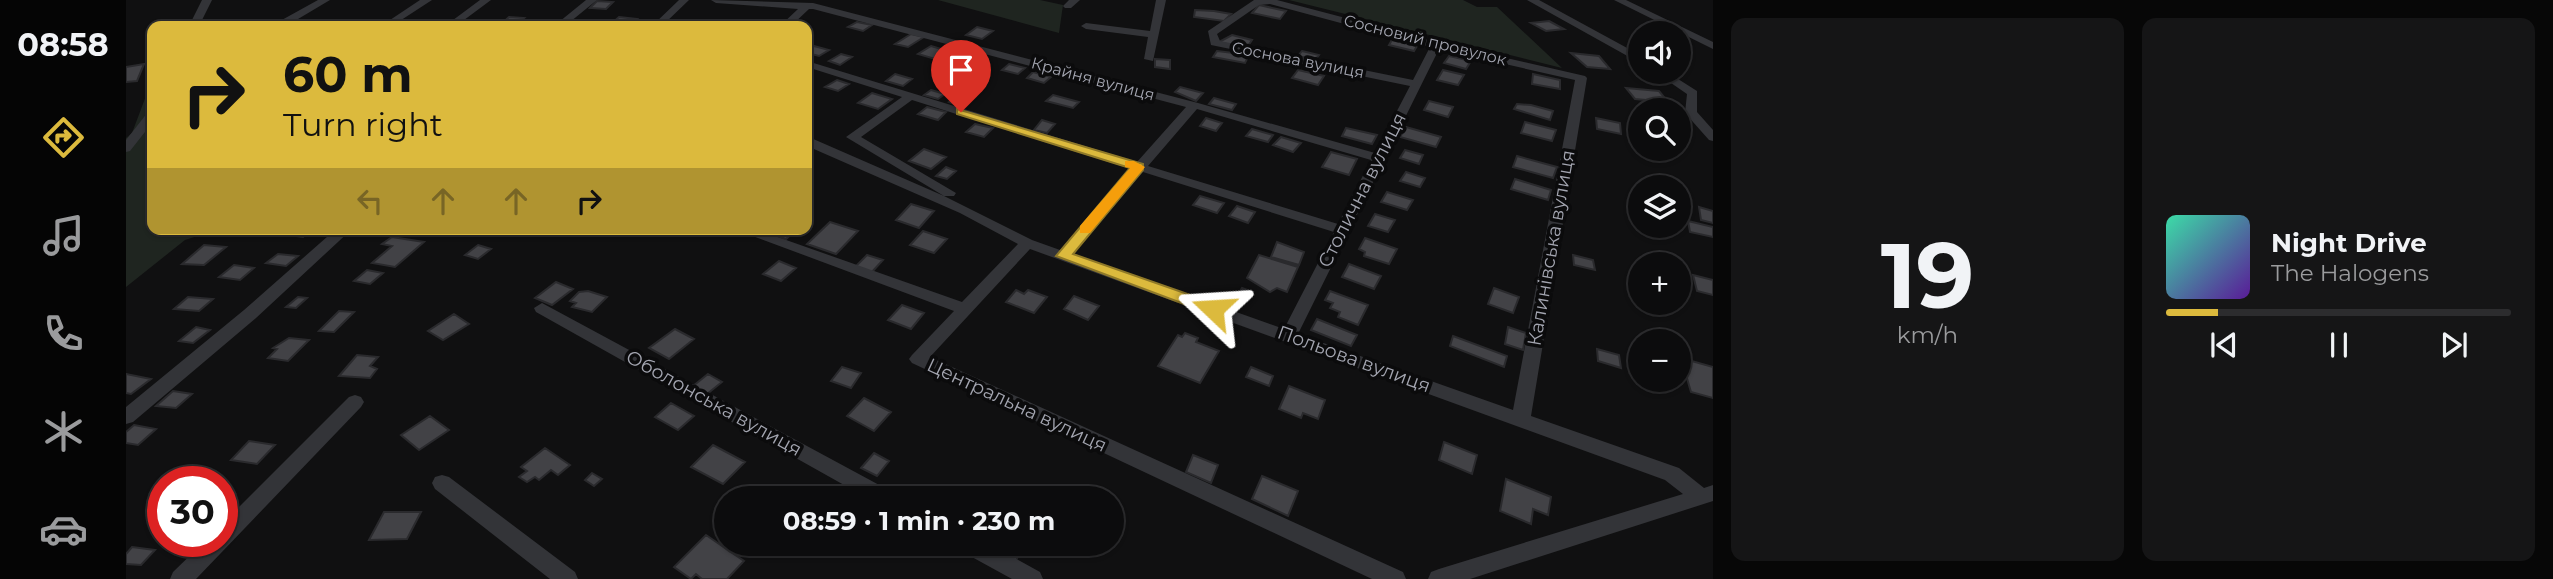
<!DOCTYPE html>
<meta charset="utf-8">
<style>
:root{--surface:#0c0c0d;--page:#151516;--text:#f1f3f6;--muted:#9a9b9d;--line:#2c2c2e;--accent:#dcba3d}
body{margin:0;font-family:Montserrat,sans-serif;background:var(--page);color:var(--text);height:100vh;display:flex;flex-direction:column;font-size:26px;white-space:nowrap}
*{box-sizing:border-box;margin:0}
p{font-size:23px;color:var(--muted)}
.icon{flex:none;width:38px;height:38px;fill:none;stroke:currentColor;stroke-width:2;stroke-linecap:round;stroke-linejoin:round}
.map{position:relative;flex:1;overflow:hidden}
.details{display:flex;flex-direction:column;gap:18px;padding:18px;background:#070707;width:840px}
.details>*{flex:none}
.guide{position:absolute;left:21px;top:21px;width:665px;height:214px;border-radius:14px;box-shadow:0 2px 5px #0004,0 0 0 2px var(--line);background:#dcba3d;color:#111;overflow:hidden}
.buttons{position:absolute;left:1502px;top:21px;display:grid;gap:14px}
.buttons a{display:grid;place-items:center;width:63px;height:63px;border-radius:50%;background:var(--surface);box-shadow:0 2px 5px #0004,0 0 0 2px var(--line);font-size:35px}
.speed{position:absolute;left:21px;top:466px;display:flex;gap:14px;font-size:35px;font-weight:700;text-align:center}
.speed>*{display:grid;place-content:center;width:91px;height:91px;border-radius:50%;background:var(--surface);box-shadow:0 2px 5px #0004,0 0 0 2px var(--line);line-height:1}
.speed .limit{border:10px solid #d22;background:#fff;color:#111}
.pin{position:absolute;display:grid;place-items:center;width:60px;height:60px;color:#fff;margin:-72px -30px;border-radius:50% 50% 50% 0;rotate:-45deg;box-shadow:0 0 7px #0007}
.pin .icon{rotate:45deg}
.me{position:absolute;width:77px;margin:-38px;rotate:290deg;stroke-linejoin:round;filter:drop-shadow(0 0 5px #0008)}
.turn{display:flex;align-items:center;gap:24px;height:147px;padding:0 21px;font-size:32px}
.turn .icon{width:91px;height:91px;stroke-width:2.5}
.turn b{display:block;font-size:49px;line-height:60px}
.lanes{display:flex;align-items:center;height:66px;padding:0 21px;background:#0003;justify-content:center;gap:35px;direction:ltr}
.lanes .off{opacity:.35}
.details .card{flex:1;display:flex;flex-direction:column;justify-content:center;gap:10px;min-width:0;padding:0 24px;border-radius:14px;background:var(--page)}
.details .dial{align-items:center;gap:0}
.dial b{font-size:91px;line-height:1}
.song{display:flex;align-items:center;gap:21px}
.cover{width:84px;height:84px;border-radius:10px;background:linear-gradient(135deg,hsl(160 70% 55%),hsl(270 70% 35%))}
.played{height:7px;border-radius:4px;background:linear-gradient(90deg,var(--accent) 15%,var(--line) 15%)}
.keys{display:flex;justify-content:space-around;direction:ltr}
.details .tiles{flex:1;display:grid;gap:18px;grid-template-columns:repeat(2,1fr)}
.trip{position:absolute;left:588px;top:486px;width:410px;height:70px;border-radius:35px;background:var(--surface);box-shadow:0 2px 5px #0004,0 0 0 2px var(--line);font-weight:700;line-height:70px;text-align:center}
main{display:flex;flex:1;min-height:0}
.tab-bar{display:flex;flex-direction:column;width:126px;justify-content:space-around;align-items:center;background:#050505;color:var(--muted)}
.tab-bar .icon{width:49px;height:49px}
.tab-bar .active{color:var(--accent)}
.tab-bar b{font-size:32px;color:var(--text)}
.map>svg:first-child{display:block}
.green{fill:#1f2520}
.building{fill:#424246;stroke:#2a2a2d;stroke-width:2}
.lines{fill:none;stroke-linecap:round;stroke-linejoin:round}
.street{fill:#333438;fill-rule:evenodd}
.route{fill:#dcba3d;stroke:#8f7928;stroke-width:2}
.slow{fill:#f59e0b}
.labels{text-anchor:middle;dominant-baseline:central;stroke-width:7;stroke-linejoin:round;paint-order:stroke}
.far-street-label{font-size:16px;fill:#a3a5b0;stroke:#0b0b0c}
.street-label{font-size:19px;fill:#a3a5b0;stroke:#0b0b0c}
</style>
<main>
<nav class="tab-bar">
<b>08:58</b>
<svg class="icon active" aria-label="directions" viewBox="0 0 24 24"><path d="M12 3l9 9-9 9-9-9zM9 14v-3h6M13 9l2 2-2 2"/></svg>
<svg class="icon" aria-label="music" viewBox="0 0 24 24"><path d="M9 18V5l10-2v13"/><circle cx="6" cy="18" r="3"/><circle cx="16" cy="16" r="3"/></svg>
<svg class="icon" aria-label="phone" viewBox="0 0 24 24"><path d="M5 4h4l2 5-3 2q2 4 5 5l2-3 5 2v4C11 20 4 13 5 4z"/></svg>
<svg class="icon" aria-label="climate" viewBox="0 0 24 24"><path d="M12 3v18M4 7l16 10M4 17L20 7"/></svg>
<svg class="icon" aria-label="car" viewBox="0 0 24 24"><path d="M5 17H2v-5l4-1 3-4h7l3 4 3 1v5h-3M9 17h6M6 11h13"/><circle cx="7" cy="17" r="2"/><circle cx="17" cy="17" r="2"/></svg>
</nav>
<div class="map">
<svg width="1587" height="579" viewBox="0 0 1587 579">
<rect width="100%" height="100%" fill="#101011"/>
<path class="green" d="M812 0H914L937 5 933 33Z
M1163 0H1337L1351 7H1371L1436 68Z
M26 80V229H93L59 240 0 287V138L6 133Z"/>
<path class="building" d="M471 1 487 2 480 9 464 8Z
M1133 5 1160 11 1154 19 1126 13Z
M1069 10 1088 11 1105 14 1098 21 1068 17Z
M383 17 398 18 388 26H373Z
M493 17 511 19 503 26 485 24Z
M1423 21 1438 29 1420 31 1405 23Z
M731 22 746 25 737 31 722 27Z
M851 27 867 31 856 39 840 35Z
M785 34 798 37 782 47 769 44Z
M1106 35 1126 40 1120 49 1093 42Z
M1266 40 1291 46 1288 51 1263 45Z
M688 46 703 50 693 56 681 53Z
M805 46 822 51 809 59 792 54Z
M1091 51 1116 54 1115 56 1122 57 1119 63 1087 57Z
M1176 51 1193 55 1189 60 1172 56Z
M1445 53 1473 56 1484 69 1461 67Z
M715 54 726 57 714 65 703 61Z
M1323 56 1345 61 1340 69 1318 63Z
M1029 59 1044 60V69L1029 67Z
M18 64 11 81 0 82V67Z
M883 64 899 68 892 74 876 70Z
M1172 70 1198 76 1192 85 1166 78Z
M1317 70 1338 75 1332 85 1311 80Z
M907 72 925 77 918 83 901 78Z
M769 74 786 79 777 86 760 81Z
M1407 74 1434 80V89L1406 84Z
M711 80 723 84 712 91 699 87Z
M1054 87 1077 93 1070 101 1049 92Z
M1500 88 1533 91 1542 102 1509 99Z
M805 90 819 94 812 99 798 95Z
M746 93 766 99 752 109 732 103Z
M927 95 953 102 947 108 920 101Z
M831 96 844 100 836 107 823 102Z
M1088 98 1110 104 1106 110 1083 104Z
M1303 101 1327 107 1322 117 1298 110Z
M1391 104 1405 105 1427 111 1424 120 1388 109Z
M801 107 820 112 812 120 792 114Z
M1080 118 1096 123 1090 131 1074 126Z
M1470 118 1494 123 1495 134 1471 129Z
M916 120 929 124 921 133 908 130Z
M1399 122 1430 130 1426 141 1395 133Z
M849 124 867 128 858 137 840 132Z
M1280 127 1315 137 1310 147 1274 137Z
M1220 128 1251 135 1246 144 1216 136Z
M1126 129 1147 135 1142 142 1120 136Z
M1155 137 1175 143 1167 152 1147 145Z
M798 149 820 157 805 169 783 161Z
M1279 150 1297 155 1293 164 1274 158Z
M1205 152 1231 159 1223 175 1196 167Z
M1391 156 1431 167 1427 178 1387 167Z
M820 167 830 171 821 179 810 176Z
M1280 172 1299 178 1294 187 1274 181Z
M1389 179 1425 190 1422 200 1385 189Z
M1261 192 1287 200 1281 210 1255 202Z
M1074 196 1098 203 1091 213 1067 205Z
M785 204 808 211 793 228 770 220Z
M1111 206 1129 212 1122 223 1103 216Z
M1573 207 1587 211V223L1575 220Z
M1249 214 1269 220 1262 232 1242 226Z
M1562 221 1587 227V237L1564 232Z
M704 222 732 231 710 254 681 244Z
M170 229H198L195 232 184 231 177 237 163 235Z
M645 229H671L660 239 641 232Z
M797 231 821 239 808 253 784 245Z
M266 237 298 242 269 267 246 263 266 246 256 244Z
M1239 238 1271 249 1263 264 1238 256 1239 252 1233 249Z
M1151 242 1178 252 1173 265 1145 257Z
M78 245 100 247 78 265 56 264Z
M352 245 365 249 352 259 339 255Z
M152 254 172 256 160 266 140 263Z
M741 255 757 260 745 273 729 267Z
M1133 255 1172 267 1161 292 1151 288 1144 292 1121 278Z
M1447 255 1467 260 1469 270 1448 265Z
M653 261 670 268 655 281 637 274Z
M1223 264 1255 276 1248 289 1216 277Z
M108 265 128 268 114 280 93 277Z
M241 270 257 273 244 284 228 281Z
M1567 275 1587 280V295L1571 291Z
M430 282 447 289 426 305 409 298Z
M1116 288 1127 292 1122 301 1111 296Z
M1368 288 1393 297 1387 313 1362 304Z
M890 290 898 294 902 290 921 297 908 313 880 302Z
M462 291 481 297 466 312 446 307 450 303 444 301 453 292Z
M1204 291 1242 305 1232 325 1212 317 1214 312 1204 308 1207 303 1199 300Z
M948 296 973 306 962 320 938 309Z
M62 297 87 299 73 311 48 309Z
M172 297 181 298 170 308 160 307Z
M776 305 798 313 785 329 762 320Z
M213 311 228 312 208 332 193 331Z
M328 314 343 324 317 340 302 331Z
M1191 319 1231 335 1225 346 1185 330Z
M70 327 84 330 67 343 53 341Z
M1382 327 1400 333 1397 350 1379 344Z
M549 329 568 339 543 359 523 348Z
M1059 333 1072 338 1070 342 1093 351 1074 383 1032 366 1052 335 1056 337Z
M1327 336 1381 356 1378 367 1324 346Z
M163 338 183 340 162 361 142 358 151 349 147 348Z
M1471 349 1493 355 1495 368 1472 361Z
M231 355 252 357 244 366 251 369 244 378 213 376Z
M1555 358 1587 367V398L1565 392Z
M716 367 735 373 725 388 705 381Z
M1125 367 1147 376 1143 386 1120 377Z
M0 374 25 379 5 394 0 393Z
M582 374 596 382 581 394 567 386Z
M1163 386 1199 400 1192 419 1177 413 1175 418 1153 409Z
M47 391 66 394 50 408 30 406Z
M738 398 765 412 748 431 721 416Z
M545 403 568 416 552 430 529 417Z
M304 416 323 430 293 450 275 435Z
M8 425 30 429 12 445 0 443V432Z
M123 441 149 445 131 464 105 460Z
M1318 442 1351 455 1346 474 1313 460Z
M587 445 619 462 597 484 565 467Z
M419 448 444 465 432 475 425 470 413 480 409 477 401 482 393 477 401 471 395 467Z
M748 453 763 461 751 476 735 468Z
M1067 455 1092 465 1085 483 1060 472Z
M466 473 476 479 468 486 459 480Z
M1136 476 1172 491 1162 516 1126 499Z
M1380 479 1425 497 1422 515 1407 509 1405 524 1374 511Z
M258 512H295L281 539 243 540Z
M580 535 618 561 601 579H576L570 574 565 579 548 567Z
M881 544 898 545 889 562 875 555Z
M6 547 29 550 15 565 0 564V554Z"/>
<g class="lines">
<path class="street" d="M76 0H86L73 26H63Z
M192 0H204L167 22 186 23 191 26H140L131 23 136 20 154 21Z
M294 0H306L266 26H255Z
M354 0H365L330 26H319Z
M460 0H471L439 26H428Z
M553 0H563L536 26H526Z
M585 0 687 3 1072 103 1249 153 1284 86 1085 45 1082 31 1128 0H1151L1311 42 1459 76 1461 78 1405 416 1553 468 1578 488 1587 485V501L1344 579H1302L1305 572 1313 569 1557 494 1539 480 904 249 804 357 1277 572 1280 579H1246L786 363 783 359 786 355 828 311 608 229H629L836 302 892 244 834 213 681 146V137L685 138 818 196 720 137 776 97 681 67V61L1011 162 1060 107 687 9H683L665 26H654L672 9 590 3ZM1144 4 1304 47 1287 80 1094 41 1091 34 1133 5ZM1313 49 1449 80 1387 410 1172 334ZM786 100 1005 169 934 250 906 240 818 196H828L830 193 735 137ZM1071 109 1245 160 1212 224 1022 166ZM1017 172 1208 232 1158 329 947 254Z
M943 0H954L945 8H939L937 6Z
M1030 0H1040L1027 61 1018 59 1022 37 960 29 955 26 960 23 1024 31Z
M1401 0H1413L1514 55V63Z
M1488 0H1500L1587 42V49Z
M1529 72H1541L1571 91V112L1587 130V141L1583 140 1559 113 1561 94Z
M26 111V123L4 151 0 152V140L22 112Z
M210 229H226L130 318 7 422 0 424V407L118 310Z
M416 303 768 493 771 499H743L410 312 408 308Z
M229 395 235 397 238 402 235 407 70 579H44L47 572 79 541H96V524L223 397Z
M316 475 323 477 449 572 452 579H424L309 489 306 483 309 477Z
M832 544H863L914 572 917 579H886L835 551Z"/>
</g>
<path class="route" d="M831 109 1017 164V170L947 254 1093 305V313H1082L930 256 1004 168 831 114Z"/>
<path class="slow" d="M999 161H1008L1019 167 964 233H954V226L1004 168 999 167Z"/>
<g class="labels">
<g class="far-street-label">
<text transform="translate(1299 40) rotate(14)">Сосновий провулок</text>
<text transform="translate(1172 60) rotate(11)">Соснова вулиця</text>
<text transform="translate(967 79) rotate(15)">Крайня вулиця</text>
</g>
<g class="street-label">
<text transform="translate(1236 190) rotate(-63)">Столична вулиця</text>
<text transform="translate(1425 248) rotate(-80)">Калинівська вулиця</text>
<text transform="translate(1228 359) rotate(20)">Польова вулиця</text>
<text transform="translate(588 403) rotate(29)">Оболонська вулиця</text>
<text transform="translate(891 405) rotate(25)">Центральна вулиця</text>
</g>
</g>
</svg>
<div class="buttons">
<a><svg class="icon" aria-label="sound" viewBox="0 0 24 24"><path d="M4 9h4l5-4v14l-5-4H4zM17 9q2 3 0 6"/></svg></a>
<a><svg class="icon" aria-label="search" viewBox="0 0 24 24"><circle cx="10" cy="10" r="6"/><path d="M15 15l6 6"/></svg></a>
<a><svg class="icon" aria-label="layers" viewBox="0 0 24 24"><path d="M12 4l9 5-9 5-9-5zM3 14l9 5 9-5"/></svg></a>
<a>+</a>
<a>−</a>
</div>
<div class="speed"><div class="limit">30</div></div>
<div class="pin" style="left:835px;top:112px;background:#d93025"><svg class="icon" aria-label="arrive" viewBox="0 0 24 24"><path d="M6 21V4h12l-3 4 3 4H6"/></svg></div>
<svg class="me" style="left:1087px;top:309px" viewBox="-20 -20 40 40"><path d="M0-17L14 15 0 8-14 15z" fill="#dcba3d" stroke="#fff" stroke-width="4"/></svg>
<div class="trip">08:59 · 1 min · 230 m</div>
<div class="guide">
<div class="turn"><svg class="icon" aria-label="right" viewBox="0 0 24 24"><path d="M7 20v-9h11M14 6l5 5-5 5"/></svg><div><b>60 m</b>Turn right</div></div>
<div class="lanes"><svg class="icon off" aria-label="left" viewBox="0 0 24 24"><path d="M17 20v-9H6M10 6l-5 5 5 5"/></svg><svg class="icon off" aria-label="ahead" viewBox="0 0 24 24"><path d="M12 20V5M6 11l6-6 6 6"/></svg><svg class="icon off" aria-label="ahead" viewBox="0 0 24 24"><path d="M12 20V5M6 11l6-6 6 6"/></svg><svg class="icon" aria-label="right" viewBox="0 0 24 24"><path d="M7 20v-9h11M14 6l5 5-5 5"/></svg></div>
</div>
</div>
<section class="details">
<div class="tiles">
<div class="card dial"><b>19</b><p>km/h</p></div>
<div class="card">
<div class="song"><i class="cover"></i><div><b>Night Drive</b><p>The Halogens</p></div></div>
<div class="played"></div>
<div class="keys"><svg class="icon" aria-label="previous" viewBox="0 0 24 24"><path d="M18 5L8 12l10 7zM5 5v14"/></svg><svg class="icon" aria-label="pause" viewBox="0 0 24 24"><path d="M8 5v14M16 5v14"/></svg><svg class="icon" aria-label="next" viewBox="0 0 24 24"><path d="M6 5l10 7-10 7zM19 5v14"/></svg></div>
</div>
</div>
</section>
</main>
